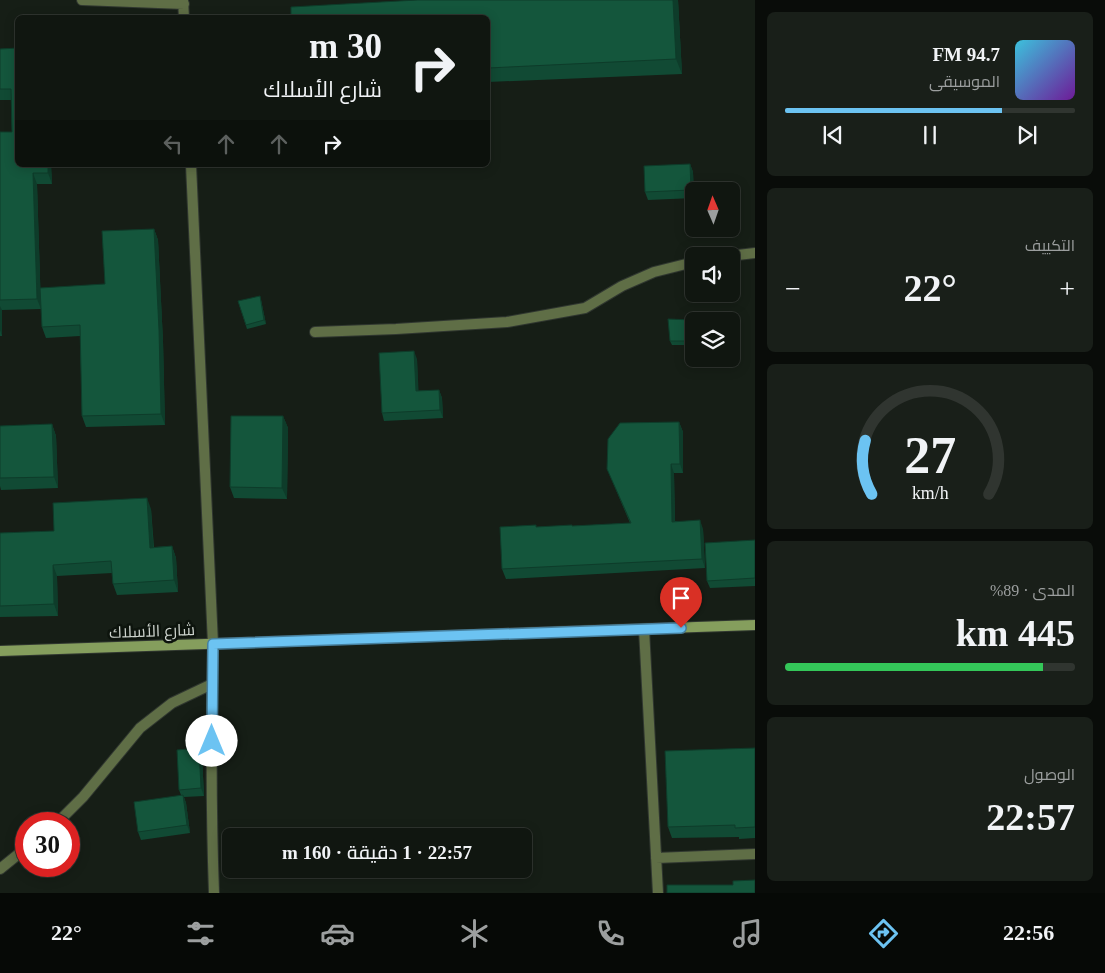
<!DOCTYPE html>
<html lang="ar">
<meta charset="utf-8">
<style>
:root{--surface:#101610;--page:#191f19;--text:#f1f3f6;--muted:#9c9f9f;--line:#303530;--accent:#6cc3f2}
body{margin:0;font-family:"Times New Roman",Cairo,serif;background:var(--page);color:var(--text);direction:rtl;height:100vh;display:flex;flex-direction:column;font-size:19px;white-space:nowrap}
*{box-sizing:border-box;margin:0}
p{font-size:16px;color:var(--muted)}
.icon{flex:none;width:28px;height:28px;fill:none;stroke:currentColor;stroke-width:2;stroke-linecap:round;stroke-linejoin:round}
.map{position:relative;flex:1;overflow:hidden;direction:ltr}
.drawer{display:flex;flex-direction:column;gap:12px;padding:12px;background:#090c09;width:350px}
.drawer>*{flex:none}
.banner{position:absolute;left:15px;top:15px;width:475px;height:152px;border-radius:8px;box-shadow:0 2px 12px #0003,0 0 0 1px var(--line);direction:rtl;background:#101610;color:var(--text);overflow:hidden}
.needle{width:32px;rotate:358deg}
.controls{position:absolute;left:685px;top:182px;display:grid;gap:10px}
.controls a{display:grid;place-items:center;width:55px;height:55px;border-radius:8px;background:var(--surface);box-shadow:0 2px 12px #0003,0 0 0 1px var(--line);font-size:25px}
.speed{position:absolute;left:15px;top:812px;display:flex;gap:10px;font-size:25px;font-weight:700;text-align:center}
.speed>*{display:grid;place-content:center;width:65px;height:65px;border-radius:50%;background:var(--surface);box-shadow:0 2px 12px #0003,0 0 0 1px var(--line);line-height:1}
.speed .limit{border:8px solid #d22;background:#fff;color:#111}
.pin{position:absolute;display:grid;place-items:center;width:42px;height:42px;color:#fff;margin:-51px -21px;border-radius:50% 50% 50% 0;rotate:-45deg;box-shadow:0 0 5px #0007}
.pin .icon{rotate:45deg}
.me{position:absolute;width:55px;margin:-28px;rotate:0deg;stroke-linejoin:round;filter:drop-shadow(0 0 4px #0008)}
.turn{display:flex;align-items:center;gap:18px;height:105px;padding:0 25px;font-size:22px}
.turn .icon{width:65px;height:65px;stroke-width:2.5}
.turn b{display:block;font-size:35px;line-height:42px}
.lanes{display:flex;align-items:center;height:48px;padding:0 25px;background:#0003;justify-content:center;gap:25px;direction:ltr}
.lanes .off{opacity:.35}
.big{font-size:38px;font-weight:600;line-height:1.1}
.drawer .widget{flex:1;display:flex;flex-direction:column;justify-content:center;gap:8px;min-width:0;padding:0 18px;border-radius:8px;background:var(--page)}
.drawer .dial{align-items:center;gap:0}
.dial svg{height:130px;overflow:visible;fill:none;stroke:var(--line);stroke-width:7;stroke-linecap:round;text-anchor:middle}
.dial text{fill:var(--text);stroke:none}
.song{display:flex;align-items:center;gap:15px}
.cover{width:60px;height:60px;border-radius:8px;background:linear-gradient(135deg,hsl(190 70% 55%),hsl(280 70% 35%))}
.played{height:5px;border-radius:2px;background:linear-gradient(90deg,var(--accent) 75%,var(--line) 75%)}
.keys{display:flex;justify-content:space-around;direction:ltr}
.heat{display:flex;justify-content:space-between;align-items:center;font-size:28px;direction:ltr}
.charge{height:8px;border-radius:4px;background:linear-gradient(90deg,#34c759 89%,var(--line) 0)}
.trip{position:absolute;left:222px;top:828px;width:310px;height:50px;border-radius:8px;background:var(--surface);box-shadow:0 2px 12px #0003,0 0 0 1px var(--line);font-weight:600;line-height:50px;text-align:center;direction:rtl}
.tabs{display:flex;height:80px;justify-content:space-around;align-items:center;background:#060906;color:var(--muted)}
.tabs .icon{width:35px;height:35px}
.tabs .current{color:var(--accent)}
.tabs b{font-size:22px;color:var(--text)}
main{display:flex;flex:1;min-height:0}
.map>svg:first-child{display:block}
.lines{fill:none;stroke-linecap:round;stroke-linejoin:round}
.street-casing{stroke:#303730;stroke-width:12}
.secondary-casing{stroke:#303730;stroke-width:12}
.street{stroke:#5f6e46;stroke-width:10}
.secondary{stroke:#859e5d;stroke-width:10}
.wall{fill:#114a34}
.shaded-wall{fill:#0e3c2a}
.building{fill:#14563c;stroke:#0e3c2a}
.route-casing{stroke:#467f9d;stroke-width:12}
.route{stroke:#6cc3f2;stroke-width:9}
.labels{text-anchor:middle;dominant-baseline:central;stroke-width:5;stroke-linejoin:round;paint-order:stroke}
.street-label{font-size:16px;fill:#ced4ce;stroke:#0d140d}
</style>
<main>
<section class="drawer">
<div class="widget">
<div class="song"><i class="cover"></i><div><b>94.7 FM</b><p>الموسيقى</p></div></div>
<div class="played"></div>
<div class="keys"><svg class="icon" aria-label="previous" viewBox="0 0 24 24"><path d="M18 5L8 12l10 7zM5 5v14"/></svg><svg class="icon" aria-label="pause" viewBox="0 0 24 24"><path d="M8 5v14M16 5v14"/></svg><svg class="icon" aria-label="next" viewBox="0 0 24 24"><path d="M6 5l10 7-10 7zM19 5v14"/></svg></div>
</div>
<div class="widget"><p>التكييف</p>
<div class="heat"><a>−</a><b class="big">22°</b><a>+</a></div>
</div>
<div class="widget dial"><svg viewBox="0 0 100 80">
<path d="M14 69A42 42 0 1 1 86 69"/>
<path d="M14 69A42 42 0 0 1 10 36" stroke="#6cc3f2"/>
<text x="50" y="56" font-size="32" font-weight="700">27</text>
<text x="50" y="72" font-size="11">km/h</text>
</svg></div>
<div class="widget"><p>المدى · 89%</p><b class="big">445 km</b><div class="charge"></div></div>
<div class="widget"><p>الوصول</p><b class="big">22:57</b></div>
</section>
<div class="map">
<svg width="755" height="893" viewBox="0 0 755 893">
<rect width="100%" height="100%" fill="#161e16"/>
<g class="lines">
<defs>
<path id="street" d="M82 0 184 4
M183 0 184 18
M191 165 213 644C211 727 211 810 214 893
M729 256 755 253
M315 332 396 329 507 322 585 308 622 286 654 272 694 262
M644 629 658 893
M56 824 83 797 140 728 172 703 212 684
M656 858 755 854
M0 869 26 848"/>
<path id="secondary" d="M0 651 755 625"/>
</defs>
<use href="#street" class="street-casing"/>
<use href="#secondary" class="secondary-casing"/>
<use href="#street" class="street"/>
<use href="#secondary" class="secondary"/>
</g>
<path class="wall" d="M417 0H678L682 74 488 82V18Z
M18 48V165H51L52 184H37L41 309 2 310V336H0V132H12L11 100H0V49Z
M690 164 693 172 694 198 648 200 645 192Z
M154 229 158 240 163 341 165 425 86 427 82 416 80 336 46 338 42 327 105 284Z
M261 300 266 324 247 329 238 301Z
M694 321V345H672L670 341Z
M417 359 418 391 439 390 442 398 443 418 384 421 382 413Z
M283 416 288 428 287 499 234 498 230 487Z
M679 422 683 432V473H674L675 521 703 529 705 568 506 579 502 569 537 527 573 526 630 523 607 469Z
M52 424 56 436 58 488 1 490 0 486V426Z
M151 509 154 547 172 546 176 558 178 592 117 595 113 584 112 573 57 576 58 616 0 617V533L54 531Z
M755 540V586L710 588 707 581Z
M199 748 202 756 204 796 184 797 186 803 190 833 141 840 138 832 181 795 179 790Z
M755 748V838L739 839V837L672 838 668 827Z"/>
<path class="shaded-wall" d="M673 0H678L682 74 676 59Z
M690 164 693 172 694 198 691 190Z
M48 165H51L52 184 48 173Z
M33 173 37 184 41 309 37 299Z
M154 229 158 240 163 341 165 425 161 414Z
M260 296 261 300 266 324 264 320Z
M0 306 2 310V336L0 330Z
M414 351 417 359 419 399 416 391Z
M439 390 442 398 443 418 440 410Z
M283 416 288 428 287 499 282 488Z
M679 422 683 432V473L680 464Z
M52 424 56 436 58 488 54 477Z
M671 464 674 473 675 531 672 522Z
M147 498 151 509 154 559 150 548Z
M700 520 703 529 705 568 702 559Z
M172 546 176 558 178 592 174 580Z
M53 565 57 576 58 616 54 604Z
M199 748 202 756 204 796 201 788Z
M183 795 186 803 190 833 187 825Z"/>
<path class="building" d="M417 0H673L676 59 488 68V18H291V7Z
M154 16V18H112Z
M18 48V165H48V173H33L37 299 0 300V132H12L11 89H0V49Z
M690 164 691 190 645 192 644 166Z
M154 229 159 330 161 414 82 416 80 325 42 327 40 288 105 284 102 231Z
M260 296 264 320 246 325 238 301Z
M668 319 693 320V341H670Z
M414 351 416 391 439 390 440 410 382 413 379 353Z
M231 416H283L282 488 230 487Z
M679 422 680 464H671L672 522 700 520 702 559 502 569 500 527 536 525V527L572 525V526L631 523 607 469 608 439 620 423Z
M52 424 54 477 0 478V426Z
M147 498 150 548 172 546 174 580 113 584 111 561 53 565 54 604 0 606V533L54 531 53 503Z
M755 540V578L707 581 705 543Z
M199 748 201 788 179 790 177 750Z
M755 748V827L735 828V825L668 827 665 751Z
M183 795 187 825 138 832 134 802Z
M755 880V893H667V885H733V881Z"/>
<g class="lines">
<defs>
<path id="route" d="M212 741 213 644 681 628"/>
</defs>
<use href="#route" class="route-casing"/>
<use href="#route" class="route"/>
</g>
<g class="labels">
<g class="street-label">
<text transform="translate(152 631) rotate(-2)">شارع الأسلاك</text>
</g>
</g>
</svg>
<div class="controls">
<a><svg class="needle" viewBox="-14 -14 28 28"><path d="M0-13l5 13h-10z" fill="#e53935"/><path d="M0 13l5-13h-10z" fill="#9c9f9f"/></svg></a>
<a><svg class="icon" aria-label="sound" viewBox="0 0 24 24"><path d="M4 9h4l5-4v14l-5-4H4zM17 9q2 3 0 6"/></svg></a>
<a><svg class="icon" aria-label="layers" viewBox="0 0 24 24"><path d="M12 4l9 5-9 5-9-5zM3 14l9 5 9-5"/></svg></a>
</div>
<div class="speed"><div class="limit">30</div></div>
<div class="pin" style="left:681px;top:628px;background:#d93025"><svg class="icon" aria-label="arrive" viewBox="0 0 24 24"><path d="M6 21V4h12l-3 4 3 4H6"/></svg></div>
<svg class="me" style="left:212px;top:741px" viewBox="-20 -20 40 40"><circle r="19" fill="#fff"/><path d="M0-13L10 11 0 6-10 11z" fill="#6cc3f2"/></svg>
<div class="trip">22:57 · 1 دقيقة · 160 m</div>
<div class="banner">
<div class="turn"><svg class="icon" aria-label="right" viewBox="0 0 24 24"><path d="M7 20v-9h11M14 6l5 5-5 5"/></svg><div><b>30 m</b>شارع الأسلاك</div></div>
<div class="lanes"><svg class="icon off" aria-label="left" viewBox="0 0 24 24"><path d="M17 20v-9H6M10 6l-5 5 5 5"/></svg><svg class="icon off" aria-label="ahead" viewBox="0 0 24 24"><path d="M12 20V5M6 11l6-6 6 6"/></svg><svg class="icon off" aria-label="ahead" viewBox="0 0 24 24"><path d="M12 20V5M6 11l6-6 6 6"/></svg><svg class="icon" aria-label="right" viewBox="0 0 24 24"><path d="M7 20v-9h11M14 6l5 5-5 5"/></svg></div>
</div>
</div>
</main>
<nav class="tabs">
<b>22:56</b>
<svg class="icon current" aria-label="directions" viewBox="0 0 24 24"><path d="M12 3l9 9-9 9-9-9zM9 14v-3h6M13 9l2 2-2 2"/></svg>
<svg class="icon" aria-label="music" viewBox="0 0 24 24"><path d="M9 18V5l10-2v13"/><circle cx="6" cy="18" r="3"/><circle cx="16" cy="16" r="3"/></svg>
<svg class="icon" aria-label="phone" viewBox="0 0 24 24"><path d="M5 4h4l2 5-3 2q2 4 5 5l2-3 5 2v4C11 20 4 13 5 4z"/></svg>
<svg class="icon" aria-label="climate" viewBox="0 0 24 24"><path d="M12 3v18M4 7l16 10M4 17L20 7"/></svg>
<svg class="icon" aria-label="car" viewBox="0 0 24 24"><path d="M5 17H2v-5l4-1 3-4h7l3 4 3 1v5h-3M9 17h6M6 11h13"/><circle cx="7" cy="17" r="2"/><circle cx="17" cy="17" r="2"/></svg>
<svg class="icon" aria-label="filters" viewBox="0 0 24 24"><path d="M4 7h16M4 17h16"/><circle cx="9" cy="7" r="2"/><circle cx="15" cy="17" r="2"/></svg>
<b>22°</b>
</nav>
